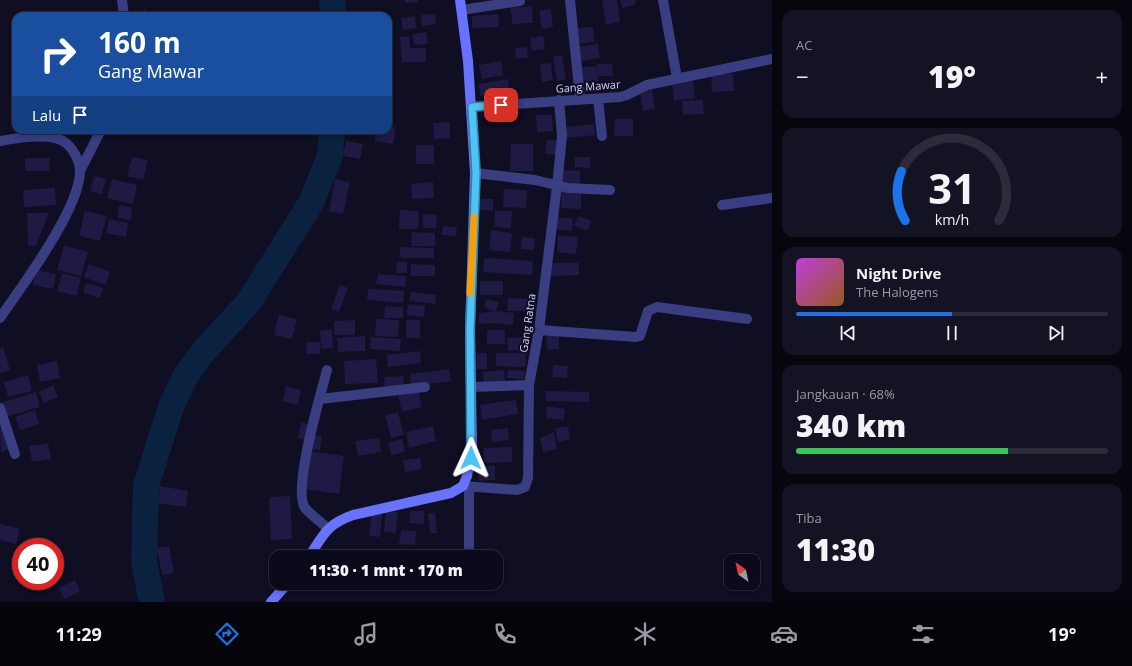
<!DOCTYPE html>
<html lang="id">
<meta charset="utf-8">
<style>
:root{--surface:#0b0a1a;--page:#141323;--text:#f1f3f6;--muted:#9a9aa2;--line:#2b2b39;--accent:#1a73e8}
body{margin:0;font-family:"Open Sans",sans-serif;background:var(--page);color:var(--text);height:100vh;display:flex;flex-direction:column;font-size:15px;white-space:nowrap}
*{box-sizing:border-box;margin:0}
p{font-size:13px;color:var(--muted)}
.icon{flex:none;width:22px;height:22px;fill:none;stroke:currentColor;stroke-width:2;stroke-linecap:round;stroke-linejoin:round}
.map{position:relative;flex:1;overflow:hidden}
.side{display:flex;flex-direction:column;gap:10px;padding:10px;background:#06060e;width:360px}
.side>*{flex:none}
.banner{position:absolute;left:12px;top:12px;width:380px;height:122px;border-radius:12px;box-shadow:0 2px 6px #0003,0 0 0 1px var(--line);background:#1a4fa0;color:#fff;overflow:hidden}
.needle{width:26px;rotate:327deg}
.controls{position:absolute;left:724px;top:554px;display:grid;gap:8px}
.controls a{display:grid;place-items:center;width:36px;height:36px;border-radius:8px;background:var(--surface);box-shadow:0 2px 6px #0003,0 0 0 1px var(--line);font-size:20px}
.speed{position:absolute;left:12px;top:538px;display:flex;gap:8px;font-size:20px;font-weight:700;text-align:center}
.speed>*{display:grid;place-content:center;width:52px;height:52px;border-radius:50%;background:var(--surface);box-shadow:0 2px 6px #0003,0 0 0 1px var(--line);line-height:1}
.speed .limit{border:6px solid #d22;background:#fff;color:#111}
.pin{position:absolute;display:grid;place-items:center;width:34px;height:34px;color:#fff;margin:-17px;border-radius:8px;box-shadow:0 2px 6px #0006}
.me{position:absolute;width:44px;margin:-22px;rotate:1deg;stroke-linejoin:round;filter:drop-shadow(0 0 3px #0008)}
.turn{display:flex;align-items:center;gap:14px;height:84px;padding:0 20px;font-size:18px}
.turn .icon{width:52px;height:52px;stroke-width:2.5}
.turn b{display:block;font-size:28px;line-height:34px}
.then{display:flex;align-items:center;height:38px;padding:0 20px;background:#0003;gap:8px;font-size:15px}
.big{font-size:30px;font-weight:800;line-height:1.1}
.side .tile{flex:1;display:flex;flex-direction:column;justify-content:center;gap:6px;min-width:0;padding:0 14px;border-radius:12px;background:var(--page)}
.side .dial{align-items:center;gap:0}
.dial svg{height:104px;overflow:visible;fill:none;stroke:var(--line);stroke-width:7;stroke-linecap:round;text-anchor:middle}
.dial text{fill:var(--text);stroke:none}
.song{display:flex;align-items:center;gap:12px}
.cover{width:48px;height:48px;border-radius:6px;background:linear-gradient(135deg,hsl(290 70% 55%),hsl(30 70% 35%))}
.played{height:4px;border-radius:2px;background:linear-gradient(90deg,var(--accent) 50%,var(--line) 50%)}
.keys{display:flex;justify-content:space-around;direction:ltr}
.heat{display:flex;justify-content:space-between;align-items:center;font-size:22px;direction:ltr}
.charge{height:6px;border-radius:3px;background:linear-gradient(90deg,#34c759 68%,var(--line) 0)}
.trip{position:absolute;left:269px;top:550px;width:234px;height:40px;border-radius:12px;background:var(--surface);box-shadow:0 2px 6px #0003,0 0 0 1px var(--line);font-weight:800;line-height:40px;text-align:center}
.menu{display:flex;height:64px;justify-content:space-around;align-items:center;background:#04040a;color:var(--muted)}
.menu .icon{width:28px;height:28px}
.menu .selected{color:var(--accent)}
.menu b{font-size:18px;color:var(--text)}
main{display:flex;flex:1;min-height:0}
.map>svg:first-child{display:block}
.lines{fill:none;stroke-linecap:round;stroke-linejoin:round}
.river{stroke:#0a223f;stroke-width:26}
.building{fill:#1e1a43}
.street{stroke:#393d81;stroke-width:10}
.secondary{stroke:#6772fd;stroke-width:10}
.route-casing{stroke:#337fa1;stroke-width:10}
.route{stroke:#4fc3f7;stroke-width:7}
.slow{stroke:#f59e0b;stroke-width:7}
.labels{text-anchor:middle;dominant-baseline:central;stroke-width:4;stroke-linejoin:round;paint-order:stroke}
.street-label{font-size:11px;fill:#d0cffe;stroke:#0f0e22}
</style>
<main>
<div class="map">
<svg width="772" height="602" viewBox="0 0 772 602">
<rect width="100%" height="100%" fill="#0f0e22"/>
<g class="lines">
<path class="river" d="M332 0 333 16
M152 602 144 561 146 486 171 407 185 377 202 353 248 303 311 203 330 156 332 130"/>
</g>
<path class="building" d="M405 0H418V2L405 3Z
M602 0H617L620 22 606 25Z
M620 0H635L636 4 622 8Z
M532 6 533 23 512 24 511 8Z
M146 9 148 16H130L129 14Z
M551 9 553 27 542 29 539 11Z
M435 14 436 24 422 26 421 15Z
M498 14 499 27 472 28V16Z
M415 16 416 28 403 30 401 18Z
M593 27 594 42 579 43 578 28Z
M426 32 428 44 414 45 413 34Z
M409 36 410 48H426V62H402L400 37Z
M543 36 545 49 532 51 530 38Z
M598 44 600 58 580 61 577 47Z
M527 47 528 58H516L515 48Z
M562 55 566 79 557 81 553 57Z
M501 61 503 75 482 79 479 65Z
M551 63 553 80 542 82 540 64Z
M597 64H612L613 76H598Z
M597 66 598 81 582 82 581 67Z
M711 74H733L734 91 712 92Z
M508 79 509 92 480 96 479 84Z
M693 81 695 98 674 101 672 83Z
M652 89 655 109 643 111 640 91Z
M703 100 704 114 683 115 682 101Z
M536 115H552L553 131 537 132Z
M615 119H633V136H614Z
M450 122V138L434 139 433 123Z
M594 124 595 135 566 138V127Z
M388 126 396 127 393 144 375 141 376 130H388Z
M149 130H162L161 133 148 132Z
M547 139 559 141 557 155 545 154Z
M346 141 363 144 360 159 343 156Z
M511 144H533V171H510Z
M416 145H434V164H416Z
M132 157 148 160 143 180 127 176Z
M575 157H590V168L575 167Z
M25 158H50L49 171H25Z
M562 170 580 171V185L561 184Z
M94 176 106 179 102 194 90 191Z
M112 179 137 185 133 204 107 198Z
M335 179 350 182 343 214 329 211Z
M433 182 434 198 412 199 411 184Z
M55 188 56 205 24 207 23 190Z
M504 189 527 190 526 208 503 207Z
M562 191 581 192V209L561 208Z
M479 199H493V211L479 210Z
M119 205 132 207 131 220 117 218Z
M400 210 419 211 418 229H399Z
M85 211 107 216 100 241 79 236Z
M495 211H512L511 228 494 227Z
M27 213H49L36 246H28Z
M423 214 437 215 436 228H423Z
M579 216 592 221 587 231 574 225Z
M558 217 573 219 572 231 556 229Z
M109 219 128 223 126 237 106 233Z
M443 226 457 227 456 236 442 235Z
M491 230 512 233 510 252 489 250Z
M412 232 435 233V246H411Z
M558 235 578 237 576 254 557 252Z
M522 237 535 238 534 250 521 249Z
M64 245 88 252 81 276 57 270Z
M400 247 434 248V258H400Z
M484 258 533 261 532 275 483 272Z
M397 262H407V273H396Z
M551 263H579V275L551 276Z
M89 264 110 272 105 285 84 277Z
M411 264 435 265V276H411Z
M36 270 56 274 53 289 33 285Z
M62 273 81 278 77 296 57 291Z
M378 274 406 276 405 287 376 284Z
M480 281H503V295H480Z
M86 283 103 288 100 298 83 293Z
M340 285 348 288 339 312 331 309Z
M368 289 404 291 403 303 367 300Z
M411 292 436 295 435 304 409 301Z
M508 298 532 299V311H507Z
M486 299 499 302 496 311 484 308Z
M408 304 425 306 424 317 407 315Z
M385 306 403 307V318H384Z
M496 311 514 313 513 325 495 323 478 324 479 313Z
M279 315 297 319 292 339 274 335Z
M376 319 399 320 398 337 375 336Z
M355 320V335H334V321Z
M406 320H420V338H406Z
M332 329 333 348 322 349 320 331Z
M487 330H505V344H487Z
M546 332H559V349L547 350Z
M365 336V351L338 352 337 338Z
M371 337 401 339 400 351 370 349Z
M524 337 525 349 508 351 507 338Z
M307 342H321L320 354H306Z
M3 347 10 370 0 373V348Z
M420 351 421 363 388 367 387 355Z
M477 353H487V369H476Z
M496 353H526L525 367 496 366Z
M376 359 378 383 345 384 344 361Z
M57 361 60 378 40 382 37 365Z
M553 365 568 366 567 378 552 377Z
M449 369 451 381 411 386 410 374Z
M504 370 505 383 484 385 483 372Z
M508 370 525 371 524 379 507 378Z
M28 375 32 391 8 397 4 382Z
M403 376 404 389 385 391 384 377Z
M53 385 58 397 44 403 39 392Z
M286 386 301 390 298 405 283 401Z
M418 390 422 407 402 412 398 395Z
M546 391 589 392V402L546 401Z
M36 392 40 407 5 417 0 403Z
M516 400 518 414 482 420 480 405Z
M547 406 565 409 564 420 546 418Z
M35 410 39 424 20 430 15 417Z
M398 412 404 435 391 438 385 415Z
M301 422 311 425 308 440 298 438Z
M433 426 436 441 409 448 406 432Z
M568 426 570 439 558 442 555 428Z
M2 427 12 447 1 453 0 428Z
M508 428 509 440 492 442 491 430Z
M554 432 557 449 543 452 540 438Z
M311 435 322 436 320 450 309 449Z
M379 438 381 452 358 456 355 441Z
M402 439 405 452 391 455 388 442Z
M48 443 51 459 32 462 29 446Z
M512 447V462L484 463 483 448Z
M310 451 344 456 339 494 305 489Z
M420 458 422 469 405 472 403 460Z
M479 466H495V480L479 481Z
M160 486 188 491 186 507 158 503Z
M290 496 292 539 271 540 269 497Z
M386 511 398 512 396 533 384 532Z
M410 511H424V524L409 523Z
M372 512 382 514 380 537 369 536Z
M428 513H435L437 533H430Z
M0 524 20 529 16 544 0 540Z
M401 530 416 531 415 545 399 544Z
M169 546 174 573 162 575 157 548Z
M75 580 80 591 64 599 59 588Z"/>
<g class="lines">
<path class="street" d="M122 0 124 16
M570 0 580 98
M663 0 677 78
M462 10 520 1
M598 99 602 136
M472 107 620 97 627 95 647 85 772 59
M0 141C16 138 48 133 63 141 73 147 80 161 80 172 79 210 22 286 0 318
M80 171 101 130
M475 173 535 180 568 188 610 190
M722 205 772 198
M539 330 636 337 640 336 648 311 657 307 747 319
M327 370C321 394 292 489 305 508 311 515 321 522 327 528
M471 387 529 385
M320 399 425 387
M0 408 15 454
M463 486 517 490 525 487 528 478 529 385 539 330 557 186 562 136 559 100
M469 487V549"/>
<path class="secondary" d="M309 557C323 535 327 524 353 515L451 493 463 486 467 476 472 448 470 330 475 173 468 61 460 0
M271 602 288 583"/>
</g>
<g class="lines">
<defs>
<path id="route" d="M471 458 470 330 476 173 472 107 501 105"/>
</defs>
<use href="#route" class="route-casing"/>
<use href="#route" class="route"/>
<path class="slow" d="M470 293 474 217"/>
</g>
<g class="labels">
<g class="street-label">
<text transform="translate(588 86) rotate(-4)">Gang Mawar</text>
<text transform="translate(527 323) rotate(-82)">Gang Ratna</text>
</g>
</g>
</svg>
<div class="controls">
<a><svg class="needle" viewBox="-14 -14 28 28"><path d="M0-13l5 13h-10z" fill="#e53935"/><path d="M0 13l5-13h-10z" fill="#9a9aa2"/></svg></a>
</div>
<div class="speed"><div class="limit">40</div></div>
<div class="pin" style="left:501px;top:105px;background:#d93025"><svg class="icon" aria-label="arrive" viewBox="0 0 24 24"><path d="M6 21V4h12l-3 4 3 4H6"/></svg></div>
<svg class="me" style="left:471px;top:458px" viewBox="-20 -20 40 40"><path d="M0-17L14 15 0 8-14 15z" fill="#4fc3f7" stroke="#fff" stroke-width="4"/></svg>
<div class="trip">11:30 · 1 mnt · 170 m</div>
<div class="banner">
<div class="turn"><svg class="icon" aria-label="right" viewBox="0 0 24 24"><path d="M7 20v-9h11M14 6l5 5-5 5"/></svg><div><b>160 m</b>Gang Mawar</div></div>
<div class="then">Lalu<svg class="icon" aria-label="arrive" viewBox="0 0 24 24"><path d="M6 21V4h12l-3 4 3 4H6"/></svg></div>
</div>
</div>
<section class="side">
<div class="tile"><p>AC</p>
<div class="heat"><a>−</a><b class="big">19°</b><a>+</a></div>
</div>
<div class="tile dial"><svg viewBox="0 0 100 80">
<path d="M14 69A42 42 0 1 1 86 69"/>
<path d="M14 69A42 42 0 0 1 11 31" stroke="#1a73e8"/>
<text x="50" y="56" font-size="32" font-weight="700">31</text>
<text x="50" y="72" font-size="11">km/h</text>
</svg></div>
<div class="tile">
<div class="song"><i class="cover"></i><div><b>Night Drive</b><p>The Halogens</p></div></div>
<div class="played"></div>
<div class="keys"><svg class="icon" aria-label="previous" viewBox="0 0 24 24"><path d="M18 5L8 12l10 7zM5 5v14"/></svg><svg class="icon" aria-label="pause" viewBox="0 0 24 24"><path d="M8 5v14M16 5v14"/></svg><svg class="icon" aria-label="next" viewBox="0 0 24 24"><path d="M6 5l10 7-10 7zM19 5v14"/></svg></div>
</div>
<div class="tile"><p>Jangkauan · 68%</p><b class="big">340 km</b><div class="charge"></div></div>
<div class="tile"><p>Tiba</p><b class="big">11:30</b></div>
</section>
</main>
<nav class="menu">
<b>11:29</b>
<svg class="icon selected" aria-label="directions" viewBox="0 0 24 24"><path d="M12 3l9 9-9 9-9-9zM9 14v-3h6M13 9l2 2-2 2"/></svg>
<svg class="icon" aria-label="music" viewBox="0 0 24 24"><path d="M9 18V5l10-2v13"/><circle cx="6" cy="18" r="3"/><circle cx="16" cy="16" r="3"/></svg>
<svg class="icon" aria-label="phone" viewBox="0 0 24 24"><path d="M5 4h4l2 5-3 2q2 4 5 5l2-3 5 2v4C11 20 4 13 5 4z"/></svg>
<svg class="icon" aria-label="climate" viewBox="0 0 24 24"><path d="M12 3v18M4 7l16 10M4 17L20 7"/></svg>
<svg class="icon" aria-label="car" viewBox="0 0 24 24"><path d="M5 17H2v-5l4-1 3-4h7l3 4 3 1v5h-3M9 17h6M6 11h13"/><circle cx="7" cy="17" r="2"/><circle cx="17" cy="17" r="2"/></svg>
<svg class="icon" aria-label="filters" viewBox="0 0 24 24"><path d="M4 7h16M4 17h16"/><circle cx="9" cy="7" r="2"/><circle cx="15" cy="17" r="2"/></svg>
<b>19°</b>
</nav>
